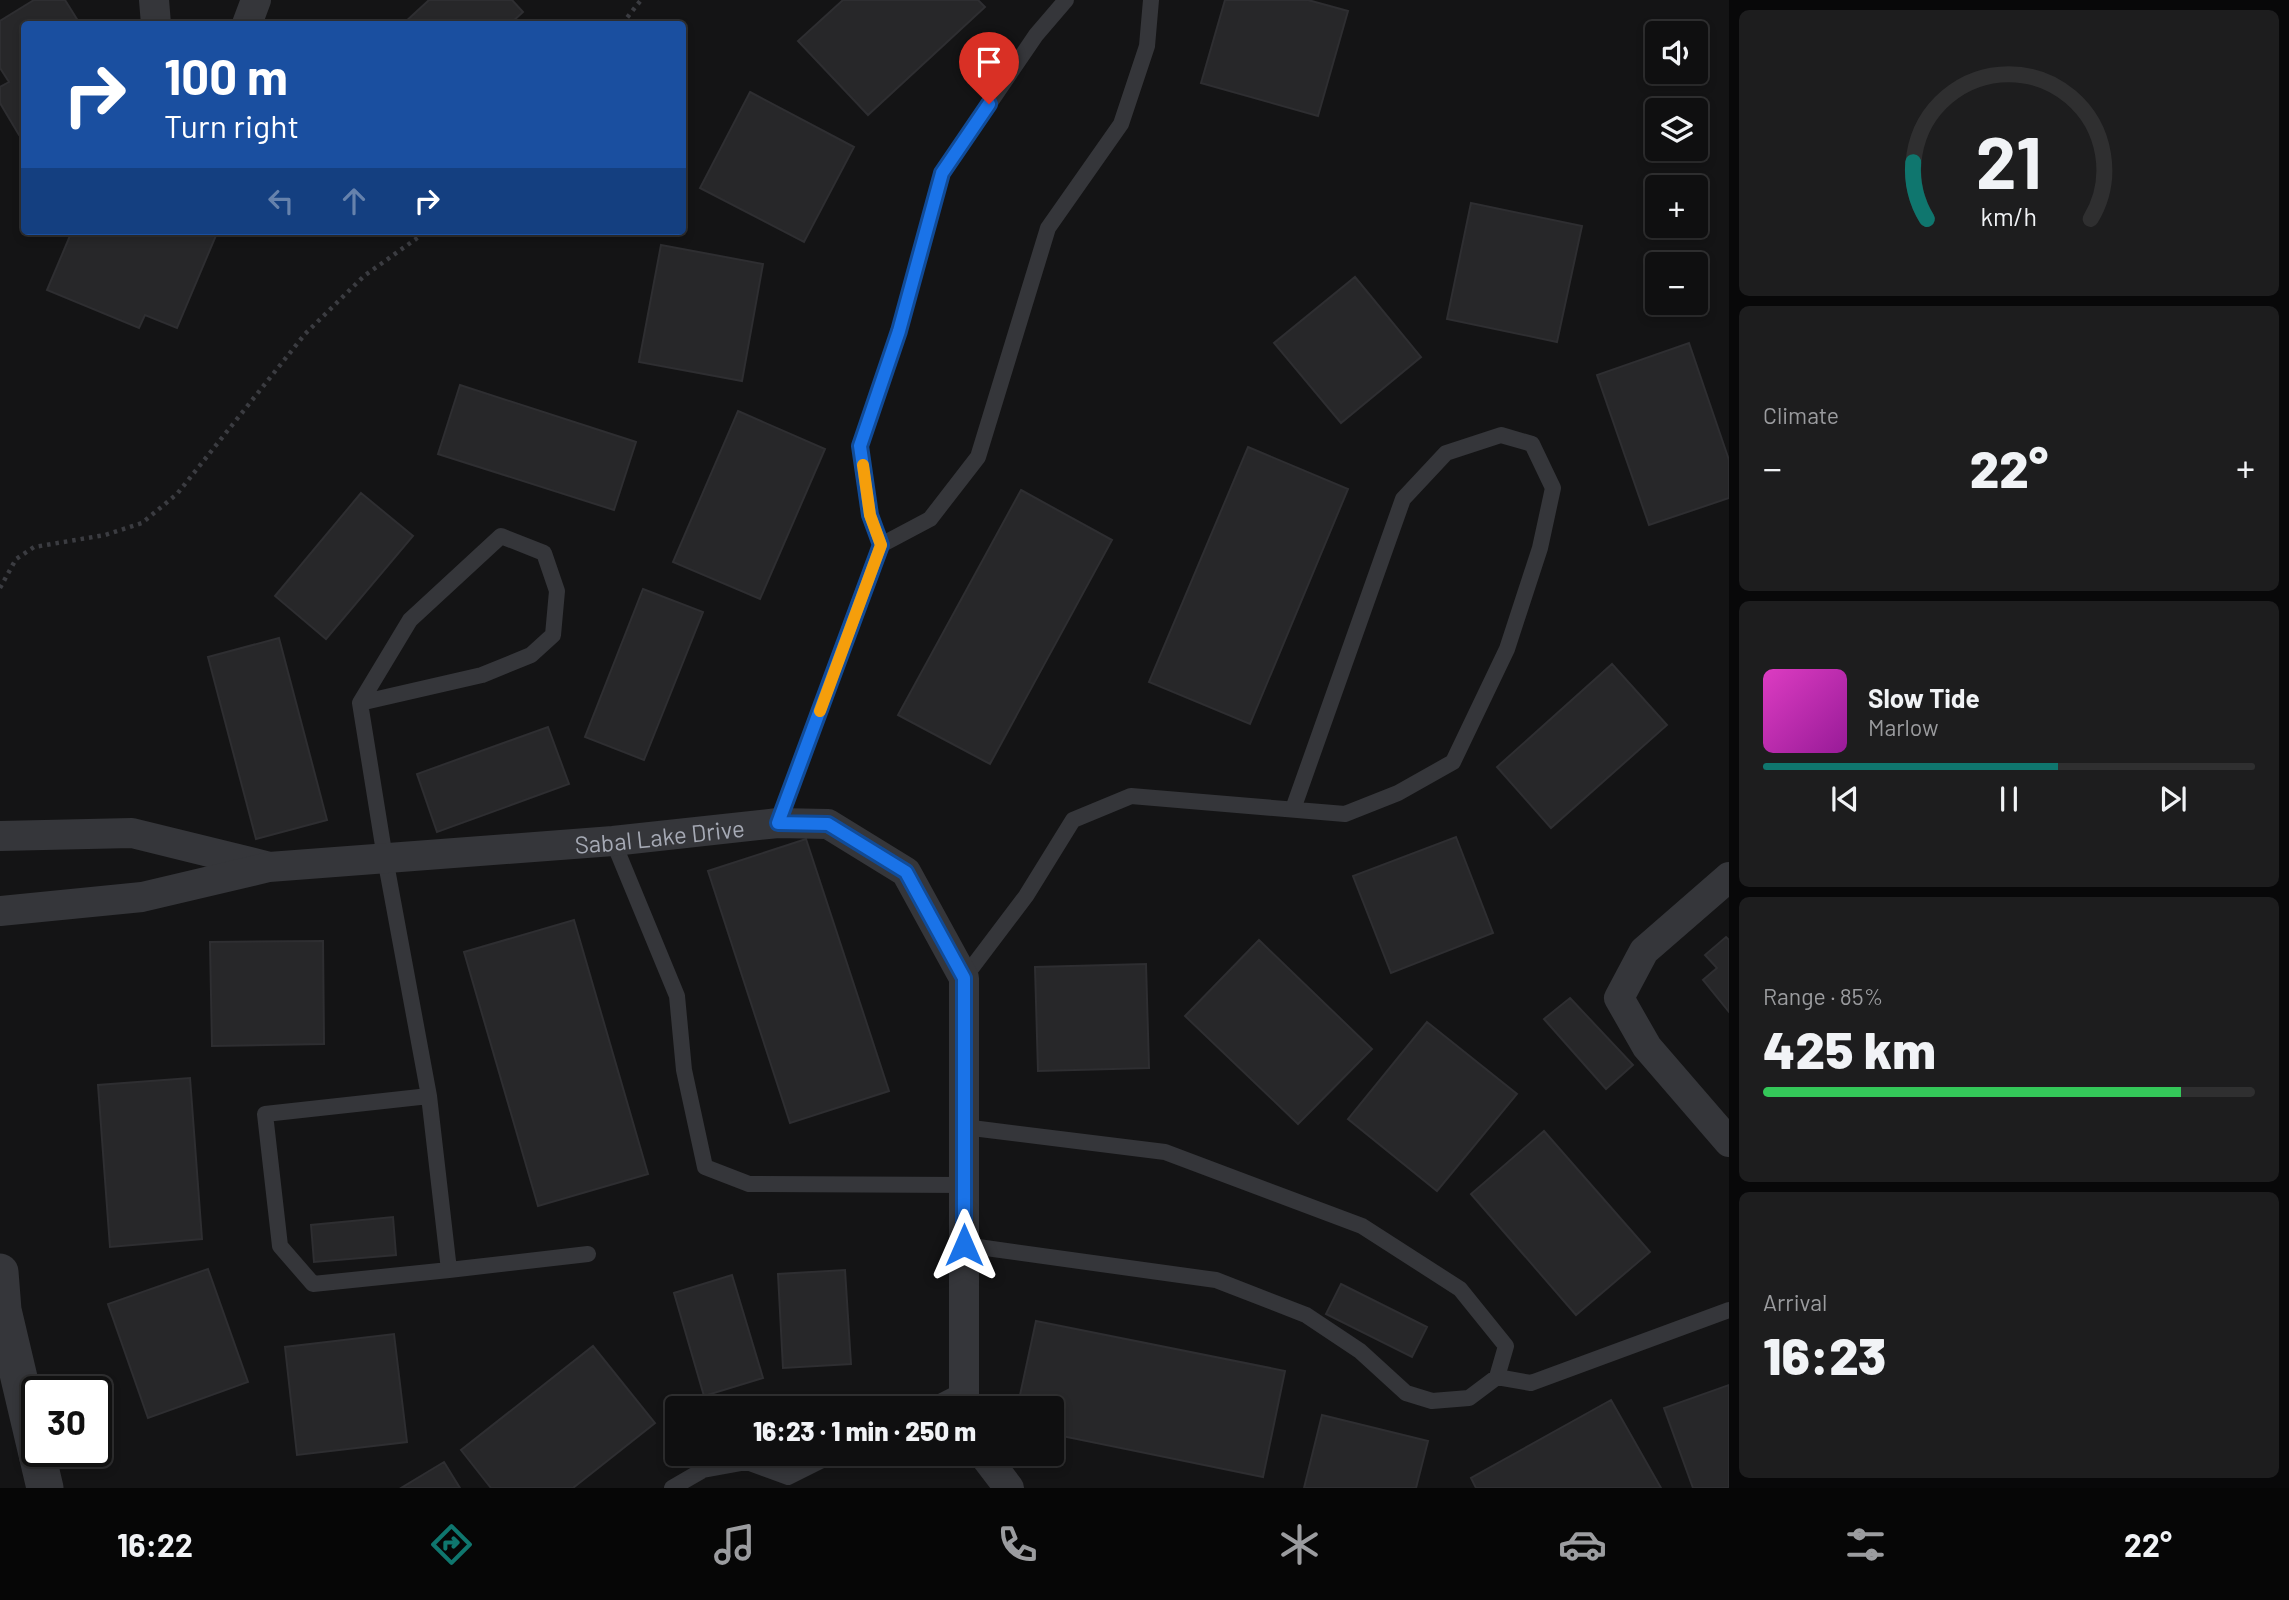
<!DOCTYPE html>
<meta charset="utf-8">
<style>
:root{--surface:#0f0f10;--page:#1d1d1e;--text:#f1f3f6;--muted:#9b9c9f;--line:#2f2f30;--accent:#0f766e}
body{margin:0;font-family:Barlow,sans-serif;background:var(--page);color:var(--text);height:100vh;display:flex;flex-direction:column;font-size:26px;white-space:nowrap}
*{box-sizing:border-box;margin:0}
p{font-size:23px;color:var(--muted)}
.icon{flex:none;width:38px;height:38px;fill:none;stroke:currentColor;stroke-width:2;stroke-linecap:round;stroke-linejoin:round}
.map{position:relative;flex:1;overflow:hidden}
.sheet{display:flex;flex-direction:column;gap:10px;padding:10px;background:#080809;width:560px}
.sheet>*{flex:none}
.top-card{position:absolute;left:21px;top:21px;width:665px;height:214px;border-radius:7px;box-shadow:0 4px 10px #0003,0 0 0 2px var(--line);background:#1a4fa0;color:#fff;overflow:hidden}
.controls{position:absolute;left:1645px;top:21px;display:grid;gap:14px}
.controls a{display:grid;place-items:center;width:63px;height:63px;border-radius:7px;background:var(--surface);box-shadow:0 4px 10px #0003,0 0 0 2px var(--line);font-size:35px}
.speed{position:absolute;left:21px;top:1376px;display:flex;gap:14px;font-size:35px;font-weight:700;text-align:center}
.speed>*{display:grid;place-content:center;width:91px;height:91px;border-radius:50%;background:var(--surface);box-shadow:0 4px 10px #0003,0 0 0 2px var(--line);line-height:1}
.speed .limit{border:4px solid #111;border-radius:10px;background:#fff;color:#111}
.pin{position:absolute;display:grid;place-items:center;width:60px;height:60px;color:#fff;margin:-72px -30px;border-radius:50% 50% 50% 0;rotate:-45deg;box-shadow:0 0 7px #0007}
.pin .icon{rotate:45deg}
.me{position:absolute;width:77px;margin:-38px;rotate:0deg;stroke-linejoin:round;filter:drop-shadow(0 0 5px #0008)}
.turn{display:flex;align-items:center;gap:24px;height:147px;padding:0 28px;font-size:32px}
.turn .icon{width:91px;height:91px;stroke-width:2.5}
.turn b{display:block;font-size:49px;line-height:60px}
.lanes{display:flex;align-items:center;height:66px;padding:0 28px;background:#0003;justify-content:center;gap:35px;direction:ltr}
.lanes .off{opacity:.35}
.big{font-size:52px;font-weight:800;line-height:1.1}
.sheet .tile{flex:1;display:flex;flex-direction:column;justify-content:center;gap:10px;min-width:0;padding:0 24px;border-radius:10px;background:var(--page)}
.sheet .dial{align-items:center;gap:0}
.dial svg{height:182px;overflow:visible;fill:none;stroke:var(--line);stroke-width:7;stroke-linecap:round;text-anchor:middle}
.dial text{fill:var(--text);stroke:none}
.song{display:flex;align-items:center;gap:21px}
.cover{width:84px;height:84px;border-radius:10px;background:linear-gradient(135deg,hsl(310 70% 55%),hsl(300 70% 35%))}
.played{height:7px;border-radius:4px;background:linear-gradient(90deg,var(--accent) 60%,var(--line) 60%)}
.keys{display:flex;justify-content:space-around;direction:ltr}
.heat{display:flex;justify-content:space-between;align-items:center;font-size:38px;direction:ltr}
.charge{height:10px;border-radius:5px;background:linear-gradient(90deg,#34c759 85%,var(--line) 0)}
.trip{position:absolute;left:665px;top:1396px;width:399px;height:70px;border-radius:7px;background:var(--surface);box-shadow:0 4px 10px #0003,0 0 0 2px var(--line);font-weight:800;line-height:70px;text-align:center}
.menu{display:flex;height:112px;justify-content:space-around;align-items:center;background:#060606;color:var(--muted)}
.menu .icon{width:49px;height:49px}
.menu .current{color:var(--accent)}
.menu b{font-size:32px;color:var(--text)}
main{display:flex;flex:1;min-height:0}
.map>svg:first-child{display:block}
.building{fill:#272729;stroke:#2e2e31;stroke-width:2}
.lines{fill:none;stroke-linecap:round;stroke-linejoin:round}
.path{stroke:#3b3c41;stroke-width:4.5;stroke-dasharray:3.5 5;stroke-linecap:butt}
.service{stroke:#35363a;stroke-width:16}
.minor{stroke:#35363a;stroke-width:30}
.tertiary{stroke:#35363a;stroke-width:37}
.route-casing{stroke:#114b97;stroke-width:18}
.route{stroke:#1a73e8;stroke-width:12}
.slow{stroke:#f59e0b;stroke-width:12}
.labels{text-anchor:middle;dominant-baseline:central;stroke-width:7;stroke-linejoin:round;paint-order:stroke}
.street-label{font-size:24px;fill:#a6aab5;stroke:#0f0f10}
</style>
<main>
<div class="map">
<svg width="1729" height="1488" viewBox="0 0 1729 1488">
<rect width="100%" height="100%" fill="#141415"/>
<path class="building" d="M34 0H65L80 24H24V132L19 135 0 103V87L9 82 0 68V21Z
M429 0H512L523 12 510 24H403Z
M843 0H978L985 7 868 115 798 41Z
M1225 0H1308L1348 11 1318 116 1201 83Z
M750 92 854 147 804 242 700 188Z
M1471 203 1582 226 1557 342 1447 319Z
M72 231H211L217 233 177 328 145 315 139 328 47 290Z
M661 245 763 264 742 381 639 362Z
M1355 277 1421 357 1341 423 1274 343Z
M1689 343 1729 460V498L1649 525 1597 375Z
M460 385 636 442 614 510 438 454Z
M738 411 825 449 760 599 673 562Z
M1248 447 1348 489 1250 724 1149 682Z
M1021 490 1112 540 990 764 898 715Z
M361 493 413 536 326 639 275 596Z
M643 589 703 612 644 760 585 737Z
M279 638 327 820 256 839 208 657Z
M1612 664 1667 725 1551 828 1497 767Z
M548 727 569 784 437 832 417 774Z
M1456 837 1493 933 1391 973 1353 876Z
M806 839 889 1091 790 1123 708 871Z
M574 920 648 1174 538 1206 464 952Z
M1726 937 1729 940V1012L1703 980 1717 968 1705 955Z
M1259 940 1372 1049 1298 1124 1185 1016Z
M323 941 324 1044 212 1046 210 942Z
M1146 964 1149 1068 1038 1071 1035 967Z
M1570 998 1633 1065 1606 1089 1544 1019Z
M1427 1022 1517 1094 1437 1191 1348 1119Z
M190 1078 202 1239 110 1247 98 1085Z
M1544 1131 1650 1252 1576 1315 1471 1194Z
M393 1217 396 1255 314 1262 311 1225Z
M208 1269 248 1382 148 1418 108 1304Z
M845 1270 851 1364 783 1368 778 1274Z
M732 1275 763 1378 704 1396 674 1293Z
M1341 1284 1427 1327 1412 1357 1326 1314Z
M1036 1321 1285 1371 1263 1477 1052 1434V1409H1017Z
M394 1334 407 1442 297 1455 285 1347Z
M593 1346 655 1423 573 1488H491L461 1450Z
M1729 1385V1488H1693L1664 1408Z
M1611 1400 1661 1488H1476L1471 1478Z
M1322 1415 1428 1441 1416 1488H1304Z
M444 1462 460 1488H401Z"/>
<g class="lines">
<path class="path" d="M622 24 641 0
M0 588 16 559 34 547 105 535 142 523 177 494 305 334 364 276 427 231"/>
<path class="service" d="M881 545 870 515 860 445 899 331 942 173 1036 35 1066 0
M360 703 482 675 531 655 553 635 557 591 544 553 501 536 410 620 360 703 385 858 429 1096 449 1270 313 1284 280 1246 265 1114 429 1096
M778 823 881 545 930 519 978 457 1048 228 1121 124 1147 46 1151 0
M613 841 677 996 684 1070 705 1167 749 1184 964 1185
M964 978 1026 896 1073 820 1131 796 1345 814 1398 793 1453 762 1507 649 1540 548 1553 488 1532 444 1501 435 1446 453 1403 499 1293 809
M964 1245 1216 1280 1306 1315 1360 1351 1406 1393 1432 1401 1469 1398 1497 1377 1506 1346 1460 1289 1362 1226 1165 1152 964 1127
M449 1270 588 1254
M1497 1377 1531 1383 1729 1310
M926 1409 965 1389
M672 1488 703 1470 747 1462 788 1477 834 1454"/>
<g class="minor">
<path d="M154 0 156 24"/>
<path d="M247 24 256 0"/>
<path d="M0 836 132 833 266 866"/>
<path d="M1729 877 1644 951 1619 998 1647 1047 1729 1142"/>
<path id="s1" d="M0 911 142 897 269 867 613 841 778 823 828 824 906 872 964 978V1409"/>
<path d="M983 1454 1009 1488"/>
</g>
<path class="tertiary" d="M0 1272 3 1310 45 1488"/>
</g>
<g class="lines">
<defs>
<path id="route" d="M964 1245V978L906 872 828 824 778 823 881 545 870 515 860 446 899 331 942 173 989 104"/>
</defs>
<use href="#route" class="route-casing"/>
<use href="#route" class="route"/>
<path class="slow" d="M820 711 881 545 870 515 863 465"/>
</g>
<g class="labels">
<g class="street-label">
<text stroke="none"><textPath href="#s1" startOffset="665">Sabal Lake Drive</textPath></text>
</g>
</g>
</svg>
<div class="controls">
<a><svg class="icon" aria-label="sound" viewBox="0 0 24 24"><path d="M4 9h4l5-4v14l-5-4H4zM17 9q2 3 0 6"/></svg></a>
<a><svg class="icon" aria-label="layers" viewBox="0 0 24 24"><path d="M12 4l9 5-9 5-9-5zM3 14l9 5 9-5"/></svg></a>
<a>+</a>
<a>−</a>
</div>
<div class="speed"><div class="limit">30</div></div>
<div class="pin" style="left:989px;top:104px;background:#d93025"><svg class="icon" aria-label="arrive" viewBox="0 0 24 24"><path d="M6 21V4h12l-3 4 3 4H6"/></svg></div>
<svg class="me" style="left:964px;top:1245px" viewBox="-20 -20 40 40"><path d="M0-17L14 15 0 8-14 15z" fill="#1a73e8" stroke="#fff" stroke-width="4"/></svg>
<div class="trip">16:23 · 1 min · 250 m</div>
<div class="top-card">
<div class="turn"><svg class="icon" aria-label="right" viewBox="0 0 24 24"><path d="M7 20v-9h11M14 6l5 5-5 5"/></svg><div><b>100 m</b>Turn right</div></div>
<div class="lanes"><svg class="icon off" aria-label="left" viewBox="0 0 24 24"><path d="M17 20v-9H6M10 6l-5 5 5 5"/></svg><svg class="icon off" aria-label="ahead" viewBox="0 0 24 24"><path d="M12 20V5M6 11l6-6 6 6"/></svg><svg class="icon" aria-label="right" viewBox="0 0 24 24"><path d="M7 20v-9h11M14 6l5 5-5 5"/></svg></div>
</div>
</div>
<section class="sheet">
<div class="tile dial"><svg viewBox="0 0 100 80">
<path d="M14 69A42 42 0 1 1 86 69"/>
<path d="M14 69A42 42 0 0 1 8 44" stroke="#0f766e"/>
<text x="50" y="56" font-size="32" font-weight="700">21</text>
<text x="50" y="72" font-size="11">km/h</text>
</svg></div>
<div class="tile"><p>Climate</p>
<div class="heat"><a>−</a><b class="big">22°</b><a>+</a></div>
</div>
<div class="tile">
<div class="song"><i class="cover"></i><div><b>Slow Tide</b><p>Marlow</p></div></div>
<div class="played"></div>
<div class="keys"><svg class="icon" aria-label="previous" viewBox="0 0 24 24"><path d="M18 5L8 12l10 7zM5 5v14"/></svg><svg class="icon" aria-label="pause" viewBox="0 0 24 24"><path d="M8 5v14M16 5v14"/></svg><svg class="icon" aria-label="next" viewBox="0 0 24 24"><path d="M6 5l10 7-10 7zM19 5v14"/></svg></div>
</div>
<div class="tile"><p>Range · 85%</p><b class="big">425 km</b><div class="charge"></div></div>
<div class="tile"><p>Arrival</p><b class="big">16:23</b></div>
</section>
</main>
<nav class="menu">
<b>16:22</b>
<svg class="icon current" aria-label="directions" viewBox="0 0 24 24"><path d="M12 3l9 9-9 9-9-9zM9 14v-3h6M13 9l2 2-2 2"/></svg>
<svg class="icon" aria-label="music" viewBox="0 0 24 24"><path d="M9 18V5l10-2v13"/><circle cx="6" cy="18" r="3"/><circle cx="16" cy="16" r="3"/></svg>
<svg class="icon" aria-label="phone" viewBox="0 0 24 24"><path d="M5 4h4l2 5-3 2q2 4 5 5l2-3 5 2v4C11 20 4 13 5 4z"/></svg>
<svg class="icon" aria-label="climate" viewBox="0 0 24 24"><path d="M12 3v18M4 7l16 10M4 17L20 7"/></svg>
<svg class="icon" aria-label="car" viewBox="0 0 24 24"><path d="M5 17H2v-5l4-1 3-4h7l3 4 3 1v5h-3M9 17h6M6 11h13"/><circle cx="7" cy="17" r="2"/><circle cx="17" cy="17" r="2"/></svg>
<svg class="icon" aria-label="filters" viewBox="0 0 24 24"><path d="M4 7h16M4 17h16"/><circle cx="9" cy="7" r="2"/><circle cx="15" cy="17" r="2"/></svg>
<b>22°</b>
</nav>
